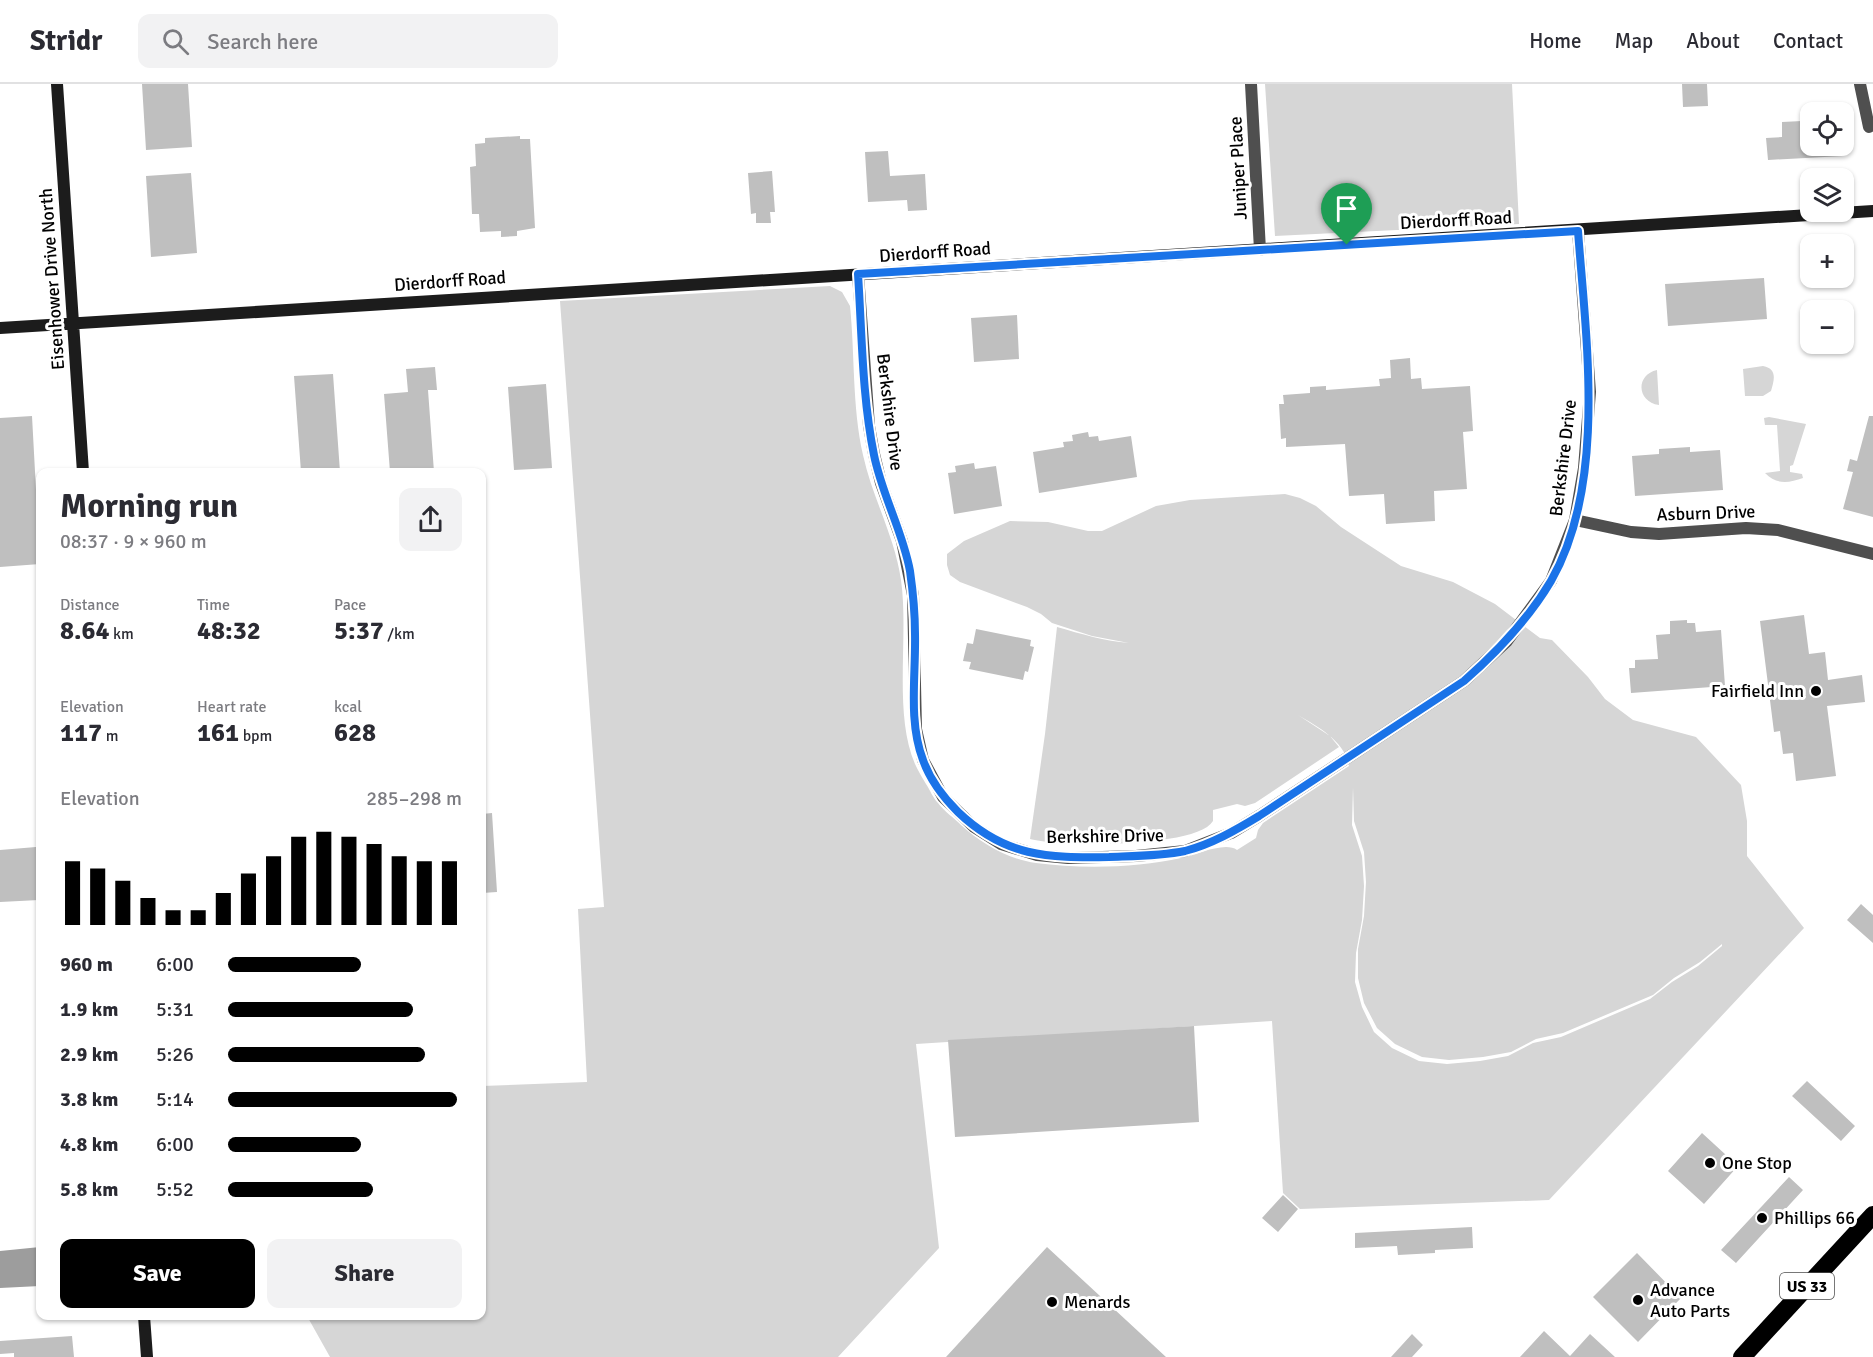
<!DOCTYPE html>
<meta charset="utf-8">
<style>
:root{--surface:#fff;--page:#f2f2f3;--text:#2b2b33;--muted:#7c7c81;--line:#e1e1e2;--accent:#000}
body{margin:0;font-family:Signika,sans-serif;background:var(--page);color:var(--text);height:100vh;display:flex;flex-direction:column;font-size:22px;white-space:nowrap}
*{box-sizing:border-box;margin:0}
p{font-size:20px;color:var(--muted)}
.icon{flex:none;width:33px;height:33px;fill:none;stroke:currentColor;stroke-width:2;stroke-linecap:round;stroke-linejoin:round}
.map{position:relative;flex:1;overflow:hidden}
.panel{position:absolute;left:36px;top:384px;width:450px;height:852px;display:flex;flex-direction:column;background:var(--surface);border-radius:12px;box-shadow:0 2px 4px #0004}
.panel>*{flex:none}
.fabs{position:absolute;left:1800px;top:18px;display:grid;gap:12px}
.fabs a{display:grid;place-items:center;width:54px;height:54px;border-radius:12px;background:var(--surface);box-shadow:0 2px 4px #0004;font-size:30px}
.pin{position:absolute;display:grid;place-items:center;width:51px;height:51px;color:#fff;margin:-62px -26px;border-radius:50% 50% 50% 0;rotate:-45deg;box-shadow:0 0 6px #0007}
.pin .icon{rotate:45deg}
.round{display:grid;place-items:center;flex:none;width:63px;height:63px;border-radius:12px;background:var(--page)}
.overview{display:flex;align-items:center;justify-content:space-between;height:102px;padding:0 24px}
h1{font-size:33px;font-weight:700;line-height:45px}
.stats{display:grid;grid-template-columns:repeat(3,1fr);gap:9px;height:102px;padding:6px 24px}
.stats div{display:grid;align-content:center}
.stats b{font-size:26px;font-weight:700}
.stats small{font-size:16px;font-weight:400}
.stats p{font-size:16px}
.chart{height:168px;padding:12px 24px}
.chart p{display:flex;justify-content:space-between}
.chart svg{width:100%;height:108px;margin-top:6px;stroke:var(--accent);stroke-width:6}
.action{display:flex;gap:12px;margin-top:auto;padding:12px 24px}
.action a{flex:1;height:69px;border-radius:12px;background:var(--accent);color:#fff;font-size:24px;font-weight:700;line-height:69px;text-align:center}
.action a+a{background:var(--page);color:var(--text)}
ul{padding:0 24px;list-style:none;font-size:20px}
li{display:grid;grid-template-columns:96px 72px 1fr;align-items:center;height:45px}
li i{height:15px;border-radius:8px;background:var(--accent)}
header{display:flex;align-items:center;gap:36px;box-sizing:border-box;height:84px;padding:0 30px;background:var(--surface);border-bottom:2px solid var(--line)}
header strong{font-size:28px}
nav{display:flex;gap:33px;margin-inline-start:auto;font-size:21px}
.search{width:420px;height:54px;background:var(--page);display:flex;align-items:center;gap:15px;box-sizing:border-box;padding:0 21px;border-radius:12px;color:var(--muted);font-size:22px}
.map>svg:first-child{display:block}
.green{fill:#d6d6d6;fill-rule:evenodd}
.water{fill:#9d9d9d}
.building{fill:#bfbfbf}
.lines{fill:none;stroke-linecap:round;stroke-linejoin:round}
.street{stroke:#4f4f4f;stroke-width:12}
.secondary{stroke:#1c1c1c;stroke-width:12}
.highway{stroke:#000;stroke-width:18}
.route-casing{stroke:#fff;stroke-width:12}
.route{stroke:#1a73e8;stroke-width:8}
.poi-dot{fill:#000;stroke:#fff;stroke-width:2}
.labels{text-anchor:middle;stroke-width:6;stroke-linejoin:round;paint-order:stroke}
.shield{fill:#fff;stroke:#4c4c4c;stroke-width:1.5}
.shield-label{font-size:16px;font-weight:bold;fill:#000}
.street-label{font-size:18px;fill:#000;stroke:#fff}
.poi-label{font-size:18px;fill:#000;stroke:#fff;text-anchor:start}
</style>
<header>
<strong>Stridr</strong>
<div class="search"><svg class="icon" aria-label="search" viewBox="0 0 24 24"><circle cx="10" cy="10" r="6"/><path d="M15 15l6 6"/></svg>Search here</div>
<nav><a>Home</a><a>Map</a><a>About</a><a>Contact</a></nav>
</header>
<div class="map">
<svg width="1873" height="1273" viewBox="0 0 1873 1273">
<rect width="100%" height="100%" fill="#fff"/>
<path class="green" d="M1265 0H1512L1519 140 1275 152Z
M830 202 842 208 850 222C855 271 852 322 863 371 872 413 895 453 901 496 909 553 893 629 915 680 918 687 922 693 926 700 930 706 933 714 938 719 944 727 954 734 961 741 982 760 1008 775 1036 779 1080 785 1138 784 1181 774 1196 771 1225 757 1237 766L1256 754 1258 746 1263 739 1349 682C1345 657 1318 643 1298 631L1330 652 1339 663 1255 719 1245 722 1237 720 1213 726V737C1197 764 1060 763 1030 755L1045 650 1057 543C1081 550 1105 557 1129 559L1092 552 1052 539 1041 530 1027 523 960 498 950 491 947 481V470L964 457 1010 437 1048 438 1088 447H1102L1156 422 1190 416 1285 410 1300 414 1316 422 1341 443 1401 482 1453 498 1495 520 1540 554 1552 556 1588 593 1605 615 1633 636 1696 653 1741 701 1747 737V772L1804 844 1549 1116 1300 1125 1283 1109 1272 937 916 960 939 1164 838 1273H330L307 1232H482V1002L587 998 578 825 604 823 560 217ZM1353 703 1354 737 1364 768 1366 798 1364 832 1358 865V894L1364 919 1377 944 1395 960 1422 973 1449 976 1483 973 1511 968 1536 955 1563 949 1653 911 1674 894 1700 878 1722 860V862L1698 882 1672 898 1650 915 1561 953 1533 959 1508 972 1480 977 1447 980 1419 977 1392 964 1374 948 1362 923 1355 898 1356 869 1362 836 1364 802 1362 772 1352 741Z
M1763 282C1778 285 1774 296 1771 307L1763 312H1745L1743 285Z
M1657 286 1659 321C1637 318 1635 291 1657 286Z
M1769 333 1806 340 1793 381 1790 382V388L1802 390 1803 394C1789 399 1776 401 1765 389L1780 387 1777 341H1765L1764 334Z"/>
<path class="water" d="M40 1163V1202L0 1204V1167Z"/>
<path class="building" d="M142 0H188L192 63 146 66Z
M1682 0H1707L1708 22 1683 23Z
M1802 37 1803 52H1810V62H1843V72L1768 76 1766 54 1782 53V38Z
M520 52V55H530L535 144 517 147V152L501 153V147L480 148 479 130H472L470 83 476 82 475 60 485 59V54Z
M888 67 890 92 925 90 927 126 908 127 907 116 868 118 865 68Z
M772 87 775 128H770L771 139H756V129L751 130 748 89Z
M191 89 197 169 151 173 146 92Z
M1764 194 1767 235 1668 242 1665 200Z
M1017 231 1019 275 974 278 971 234Z
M1410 274 1411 295 1421 294 1422 305 1470 302 1473 347 1463 348 1467 405 1434 407 1435 437 1386 440 1384 410 1349 412 1345 360 1286 363V354L1281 355 1279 320H1284L1283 311 1310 309V303L1326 302V306L1380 302 1379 295 1391 294 1390 276Z
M435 283 437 306H428L434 388H390L384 310 408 308 406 285Z
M333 290 340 388H301L294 292Z
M546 300 552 384 514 386 508 303Z
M32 332 40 480 0 483V334Z
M1869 332H1873V433L1843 425 1853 388 1847 387 1850 375 1857 377Z
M1088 348 1089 353 1098 352 1099 357 1131 352 1137 393 1039 409 1033 368 1064 363 1063 358 1073 357 1072 351Z
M1690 363V368L1720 366 1723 406 1635 412 1632 372 1659 370V365Z
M974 379 975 385 996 382 1002 422 954 430 948 389 956 388 955 382Z
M1804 531 1809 570 1825 568 1828 596 1862 591 1865 618 1827 622 1836 692 1796 697 1793 669 1783 670 1780 647 1774 648 1760 537Z
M1687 536V539H1695L1696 548 1721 546 1725 602 1631 609 1629 584H1635V576L1658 575 1656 551 1670 550V537Z
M976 545 1031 556 1030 562 1034 563 1028 588 1025 587 1023 596 969 585 971 578 963 577 967 559 973 560Z
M492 729 497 808 482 809V730Z
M36 763 39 816 0 818V766Z
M1861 820 1873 831V859L1847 836Z
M1194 942 1199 1038 955 1053 948 956Z
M1807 997 1855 1042 1841 1057 1792 1012Z
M1702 1049 1738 1082 1704 1120 1668 1087Z
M1789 1093 1803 1106 1736 1179 1721 1166Z
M1283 1111 1298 1125 1278 1148 1262 1134Z
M1472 1143 1473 1164 1435 1166V1169L1398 1171 1397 1162 1355 1164V1149Z
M1047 1163 1166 1273H946Z
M1637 1169 1681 1214 1638 1258 1593 1213Z
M1544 1247 1570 1272 1590 1250 1615 1273H1520Z
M1412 1250 1423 1261 1412 1273H1391Z
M72 1252 74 1273H14V1269L0 1270V1257Z"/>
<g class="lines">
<path class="street" d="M1251 0 1260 166
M1860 0 1869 43
M858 190 869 342 874 370 881 399 902 457 913 511 916 645 923 676 943 713 974 743 1001 760 1037 771 1068 774 1136 772 1185 767 1231 749 1259 732 1464 597 1507 557 1551 497 1575 436 1584 384 1590 308 1578 147
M1575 436 1631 448 1659 450 1746 444 1778 446 1873 470"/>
<path class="secondary" d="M57 0 83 388
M0 244 1873 127
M144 1232 147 1273"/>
<path class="highway" d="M1742 1273 1873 1131"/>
</g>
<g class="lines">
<defs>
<path id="route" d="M1578 147C1586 255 1607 399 1551 497 1528 536 1497 568 1464 597L1259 732C1236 746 1212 760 1185 767 1161 772 1134 772 1109 773 1047 774 1005 773 958 728 944 714 930 696 923 676 908 637 916 591 915 550 915 529 913 508 910 487 903 448 882 411 874 371 862 312 862 250 858 190Z"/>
</defs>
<use href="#route" class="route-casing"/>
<use href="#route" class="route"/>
</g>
<g class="poi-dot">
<circle cx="1816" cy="607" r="6"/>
<circle cx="1710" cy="1079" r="6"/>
<circle cx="1762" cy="1134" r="6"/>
<circle cx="1638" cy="1216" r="6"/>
<circle cx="1052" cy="1218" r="6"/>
</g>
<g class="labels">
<rect class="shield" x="1780" y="1189" width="54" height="26" rx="4.5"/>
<g class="shield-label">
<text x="1807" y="1208">US 33</text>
</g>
<g class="street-label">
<text transform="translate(1238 84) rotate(-93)" y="6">Juniper Place</text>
<text transform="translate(1456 136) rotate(-3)" y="6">Dierdorff Road</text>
<text transform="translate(935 168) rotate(-4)" y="6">Dierdorff Road</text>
<text transform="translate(52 195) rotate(-94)" y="6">Eisenhower Drive North</text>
<text transform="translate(450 197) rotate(-4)" y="6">Dierdorff Road</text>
<text transform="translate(890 328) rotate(83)" y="6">Berkshire Drive</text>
<text transform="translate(1563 374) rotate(-83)" y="6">Berkshire Drive</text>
<text transform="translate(1706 429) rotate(-2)" y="6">Asburn Drive</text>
<text transform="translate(1105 752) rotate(-1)" y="6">Berkshire Drive</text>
</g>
<g class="poi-label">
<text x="1804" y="613" text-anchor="end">Fairfield Inn</text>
<text x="1722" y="1085">One Stop</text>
<text x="1774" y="1140">Phillips 66</text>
<text x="1650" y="1212">Advance<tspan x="1650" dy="21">Auto Parts</tspan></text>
<text x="1064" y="1224">Menards</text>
</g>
</g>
</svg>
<div class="fabs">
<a><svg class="icon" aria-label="locate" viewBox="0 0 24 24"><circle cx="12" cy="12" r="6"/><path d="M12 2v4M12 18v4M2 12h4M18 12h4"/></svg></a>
<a><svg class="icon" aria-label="layers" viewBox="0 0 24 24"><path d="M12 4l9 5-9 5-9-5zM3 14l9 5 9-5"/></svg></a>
<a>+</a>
<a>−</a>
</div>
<div class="pin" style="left:1347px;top:161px;background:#1e9e55"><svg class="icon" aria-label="arrive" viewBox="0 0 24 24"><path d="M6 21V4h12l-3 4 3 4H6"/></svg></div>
<section class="panel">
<div class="overview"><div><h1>Morning run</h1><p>08:37 · 9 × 960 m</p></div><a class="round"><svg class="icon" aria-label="share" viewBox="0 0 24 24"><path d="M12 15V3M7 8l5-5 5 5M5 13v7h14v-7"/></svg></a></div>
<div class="stats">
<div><p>Distance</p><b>8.64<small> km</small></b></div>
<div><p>Time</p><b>48:32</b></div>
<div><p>Pace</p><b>5:37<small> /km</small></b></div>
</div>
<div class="stats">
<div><p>Elevation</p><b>117<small> m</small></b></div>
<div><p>Heart rate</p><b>161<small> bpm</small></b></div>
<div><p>kcal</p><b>628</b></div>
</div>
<div class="chart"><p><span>Elevation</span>285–298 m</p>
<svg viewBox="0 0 160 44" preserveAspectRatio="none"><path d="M5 44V18M15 44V21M25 44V26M35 44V33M45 44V38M55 44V38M65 44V31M75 44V23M85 44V16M95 44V8M105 44V6M115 44V8M125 44V11M135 44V16M145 44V18M155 44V18"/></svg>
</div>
<ul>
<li><b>960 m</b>6:00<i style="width:57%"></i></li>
<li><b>1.9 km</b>5:31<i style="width:79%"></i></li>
<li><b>2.9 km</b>5:26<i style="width:84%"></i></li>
<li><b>3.8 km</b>5:14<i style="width:98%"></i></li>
<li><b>4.8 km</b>6:00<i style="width:57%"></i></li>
<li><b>5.8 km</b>5:52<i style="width:62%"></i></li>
</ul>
<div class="action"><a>Save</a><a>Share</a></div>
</section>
</div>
